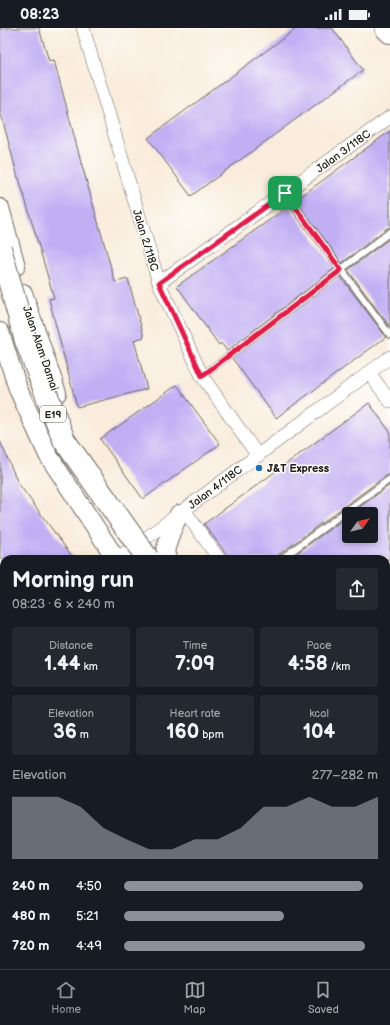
<!DOCTYPE html>
<meta charset="utf-8">
<style>
:root{--surface:#171b24;--page:#242831;--text:#f1f3f6;--muted:#9ea1a6;--line:#363941;--accent:#8c9099}
body{margin:0;font-family:"Balsamiq Sans",sans-serif;background:var(--page);color:var(--text);height:100vh;display:flex;flex-direction:column;font-size:15px;white-space:nowrap}
*{box-sizing:border-box;margin:0}
p{font-size:13px;color:var(--muted)}
.icon{flex:none;width:22px;height:22px;fill:none;stroke:currentColor;stroke-width:2;stroke-linecap:round;stroke-linejoin:round}
.map{position:relative;flex:1;overflow:hidden}
.side{position:absolute;left:0px;top:527px;width:390px;height:414px;display:flex;flex-direction:column;background:var(--surface);border-radius:12px 12px 0 0;box-shadow:0 2px 6px #0003}
.side>*{flex:none}
.needle{width:26px;rotate:56deg}
.buttons{position:absolute;left:342px;top:479px;display:grid;gap:8px}
.buttons a{display:grid;place-items:center;width:36px;height:36px;border-radius:4px;background:var(--surface);box-shadow:0 2px 6px #0003;font-size:20px}
.pin{position:absolute;display:grid;place-items:center;width:34px;height:34px;color:#fff;margin:-17px;border-radius:8px;box-shadow:0 2px 6px #0006}
.round{display:grid;place-items:center;flex:none;width:42px;height:42px;border-radius:4px;background:var(--page)}
.head{display:flex;align-items:center;justify-content:space-between;height:68px;padding:0 12px}
h1{font-size:22px;font-weight:800;line-height:30px}
.figures{display:grid;grid-template-columns:repeat(3,1fr);gap:6px;height:68px;padding:4px 12px}
.figures div{display:grid;align-content:center;border-radius:4px;background:var(--page);text-align:center}
.figures b{font-size:20px;font-weight:800}
.figures small{font-size:11px;font-weight:400}
.figures p{font-size:11px}
.chart{height:112px;padding:8px 12px}
.chart p{display:flex;justify-content:space-between}
.chart svg{width:100%;height:72px;margin-top:4px;fill:var(--accent);opacity:.7}
ul{padding:0 12px;list-style:none;font-size:13px}
li{display:grid;grid-template-columns:64px 48px 1fr;align-items:center;height:30px}
li i{height:10px;border-radius:5px;background:var(--accent)}
.status{display:flex;justify-content:space-between;align-items:center;height:28px;padding:0 20px;background:var(--surface);direction:ltr}
.status svg{height:11px;fill:currentColor}
.tabs{display:flex;justify-content:space-around;align-items:center;height:56px;border-top:1px solid var(--line);background:var(--surface);font-size:11px;color:var(--muted)}
.tabs a{display:grid;justify-items:center;gap:2px}
.tabs .current{color:var(--accent)}
.map>svg:first-child{display:block}
.building{fill:#c1aff4}
.lines{fill:none;stroke-linecap:round;stroke-linejoin:round}
.lane-casing{stroke:#69655f;stroke-width:8}
.street-casing{stroke:#69655f;stroke-width:14}
.secondary-casing{stroke:#69655f;stroke-width:20}
.highway-casing{stroke:#69655f;stroke-width:24}
.lane{stroke:#fff;stroke-width:6}
.street{stroke:#fff;stroke-width:13}
.secondary{stroke:#fff;stroke-width:18}
.highway{stroke:#fff;stroke-width:22}
.highway-bridge-casing{stroke:#69655f;stroke-width:24;stroke-linecap:butt}
.highway-bridge{stroke:#fff;stroke-width:22}
.route-casing{stroke:#fff;stroke-width:8}
.route{stroke:#e11d48;stroke-width:5}
.poi-dot{fill:#1f6fb2;stroke:#fdfcf7;stroke-width:1.5}
.labels{text-anchor:middle;stroke-width:3;stroke-linejoin:round;paint-order:stroke}
.shield{fill:#fdfcf7;stroke:#605f5e;stroke-width:1}
.shield-label{font-size:10px;font-weight:bold;fill:#1c1c1c}
.street-label{font-size:11px;fill:#1c1c1c;stroke:#fdfcf7}
.poi-label{font-size:11px;font-weight:bold;fill:#1c1c1c;stroke:#fdfcf7;text-anchor:start}
</style>
<div class="status"><b>08:23</b><svg viewBox="0 0 49 12"><path d="M0 12V9h3v3zM5 12V6h3v6zM10 12V3h3v9zM15 12V0h3v12zM26 1h20v11H26zM47 4h2v5h-2z"/></svg></div>
<div class="map">
<svg width="390" height="941" viewBox="0 0 390 941">
<rect width="100%" height="100%" fill="#fdfcf7"/>
<filter id="ink" filterUnits="userSpaceOnUse"><feTurbulence type="fractalNoise" baseFrequency=".025" numOctaves="2"/><feDisplacementMap in="SourceGraphic" scale="8" xChannelSelector="R" yChannelSelector="G"/><feConvolveMatrix kernelMatrix="1 2 1 2 8 2 1 2 1" color-interpolation-filters="sRGB"/></filter>
<filter id="wash" filterUnits="userSpaceOnUse"><feTurbulence type="fractalNoise" baseFrequency=".012" numOctaves="4" result="noise"/><feDisplacementMap in="SourceGraphic" scale="16" xChannelSelector="R" yChannelSelector="G"/><feGaussianBlur stdDeviation="0.9" result="paint"/><feColorMatrix in="noise" values="0 0 0 0 0 0 0 0 0 0 0 0 0 0 0 0 0 1.4 0 .05"/><feComposite in="paint" operator="in"/></filter>
<g filter="url(#wash)">
<rect width="100%" height="100%" fill="#f9ecdc"/>
<g id="blocks">
<path class="building" d="M0 0H39L49 33 54 32 81 134 115 254 128 251 144 309 134 312 147 361 77 379 49 271 54 270 19 150H18L0 82Z
M297 0H332L363 42 191 168 148 110Z
M390 103V200H387L342 235 296 173 301 170 300 169Z
M289 178 335 240 227 323 221 315 219 317 177 258Z
M390 210V299L348 242Z
M340 248 386 309 276 390 232 330Z
M177 357 220 416 143 471 100 411Z
M369 375 390 404V447H387L278 527 277 531H230L204 496Z
M0 413 18 455 74 531H0Z
M390 457V531H289L349 487V508H371V486H350Z"/>
</g>
</g>
<g filter="url(#ink)">
<use href="#blocks" fill-opacity="0" stroke="#69655f" stroke-width="1"/>
<g class="lines">
<defs>
<path id="lane" d="M285 165 390 307
M202 348 390 204
M281 531 390 451
M386 699 390 696"/>
<path id="street" d="M83 0 159 255 202 348 258 428
M159 255 390 89
M369 345 390 373
M184 482 219 531
M116 531 141 514 390 329
M386 576 390 573
M0 595 4 600
M0 642 4 638
M386 759 390 764
M0 872 4 869
M225 941 230 937"/>
<path id="secondary" d="M0 180 16 238
M23 265 57 365
M0 304 18 361 48 427 116 531
M167 531 165 523 171 504 179 486
M386 839 390 844
M386 893 390 899"/>
<path id="highway" d="M386 0 390 4
M386 865 390 870"/>
</defs>
<use href="#lane" class="lane-casing"/>
<use href="#street" class="street-casing"/>
<use href="#secondary" class="secondary-casing"/>
<use href="#highway" class="highway-casing"/>
<use href="#lane" class="lane"/>
<use href="#street" class="street"/>
<use href="#secondary" class="secondary"/>
<use href="#highway" class="highway"/>
<defs>
<path id="highway-bridge" d="M0 220 26 313 64 412 148 531"/>
</defs>
<use href="#highway-bridge" class="highway-bridge-casing"/>
<use href="#highway-bridge" class="highway-bridge"/>
</g>
</g>
<g class="lines" filter="url(#ink)">
<defs>
<path id="route" d="M285 165 341 242 202 348 159 255Z"/>
</defs>
<use href="#route" class="route-casing"/>
<use href="#route" class="route"/>
</g>
<circle class="poi-dot" cx="259" cy="440" r="4"/>
<g class="labels">
<rect class="shield" x="40" y="378" width="26" height="16" rx="3"/>
<g class="shield-label">
<text x="53" y="390">E19</text>
</g>
<g class="street-label">
<text transform="translate(343 123) rotate(-36)" y="4">Jalan 3/118C</text>
<text transform="translate(146 212) rotate(73)" y="4">Jalan 2/118C</text>
<text transform="translate(41 320) rotate(71)" y="4">Jalan Alam Damai</text>
<text transform="translate(215 459) rotate(-37)" y="4">Jalan 4/118C</text>
</g>
<g class="poi-label">
<text x="267" y="444">J&amp;T Express</text>
</g>
</g>
</svg>
<div class="buttons">
<a><svg class="needle" viewBox="-14 -14 28 28"><path d="M0-13l5 13h-10z" fill="#e53935"/><path d="M0 13l5-13h-10z" fill="#9ea1a6"/></svg></a>
</div>
<div class="pin" style="left:285px;top:165px;background:#1e9e55"><svg class="icon" aria-label="arrive" viewBox="0 0 24 24"><path d="M6 21V4h12l-3 4 3 4H6"/></svg></div>
<section class="side">
<div class="head"><div><h1>Morning run</h1><p>08:23 · 6 × 240 m</p></div><a class="round"><svg class="icon" aria-label="share" viewBox="0 0 24 24"><path d="M12 15V3M7 8l5-5 5 5M5 13v7h14v-7"/></svg></a></div>
<div class="figures">
<div><p>Distance</p><b>1.44<small> km</small></b></div>
<div><p>Time</p><b>7:09</b></div>
<div><p>Pace</p><b>4:58<small> /km</small></b></div>
</div>
<div class="figures">
<div><p>Elevation</p><b>36<small> m</small></b></div>
<div><p>Heart rate</p><b>160<small> bpm</small></b></div>
<div><p>kcal</p><b>104</b></div>
</div>
<div class="chart"><p><span>Elevation</span>277–282 m</p>
<svg viewBox="0 0 160 44" preserveAspectRatio="none"><path d="M0 44V6L10 6L20 6L30 12L40 25L50 32L60 38L70 38L80 32L90 32L100 25L110 12L120 12L130 6L140 12L150 12L160 6V44z"/></svg>
</div>
<ul>
<li><b>240 m</b>4:50<i style="width:94%"></i></li>
<li><b>480 m</b>5:21<i style="width:63%"></i></li>
<li><b>720 m</b>4:49<i style="width:95%"></i></li>
</ul>
</section>
</div>
<nav class="tabs">
<a class="current"><svg class="icon" aria-label="home" viewBox="0 0 24 24"><path d="M3 11l9-7 9 7M6 9v11h12V9"/></svg>Home</a>
<a><svg class="icon" aria-label="map" viewBox="0 0 24 24"><path d="M3 6l6-2 6 2 6-2v14l-6 2-6-2-6 2zM9 4v14M15 6v14"/></svg>Map</a>
<a><svg class="icon" aria-label="saved" viewBox="0 0 24 24"><path d="M7 4h10v16l-5-4-5 4z"/></svg>Saved</a>
</nav>
